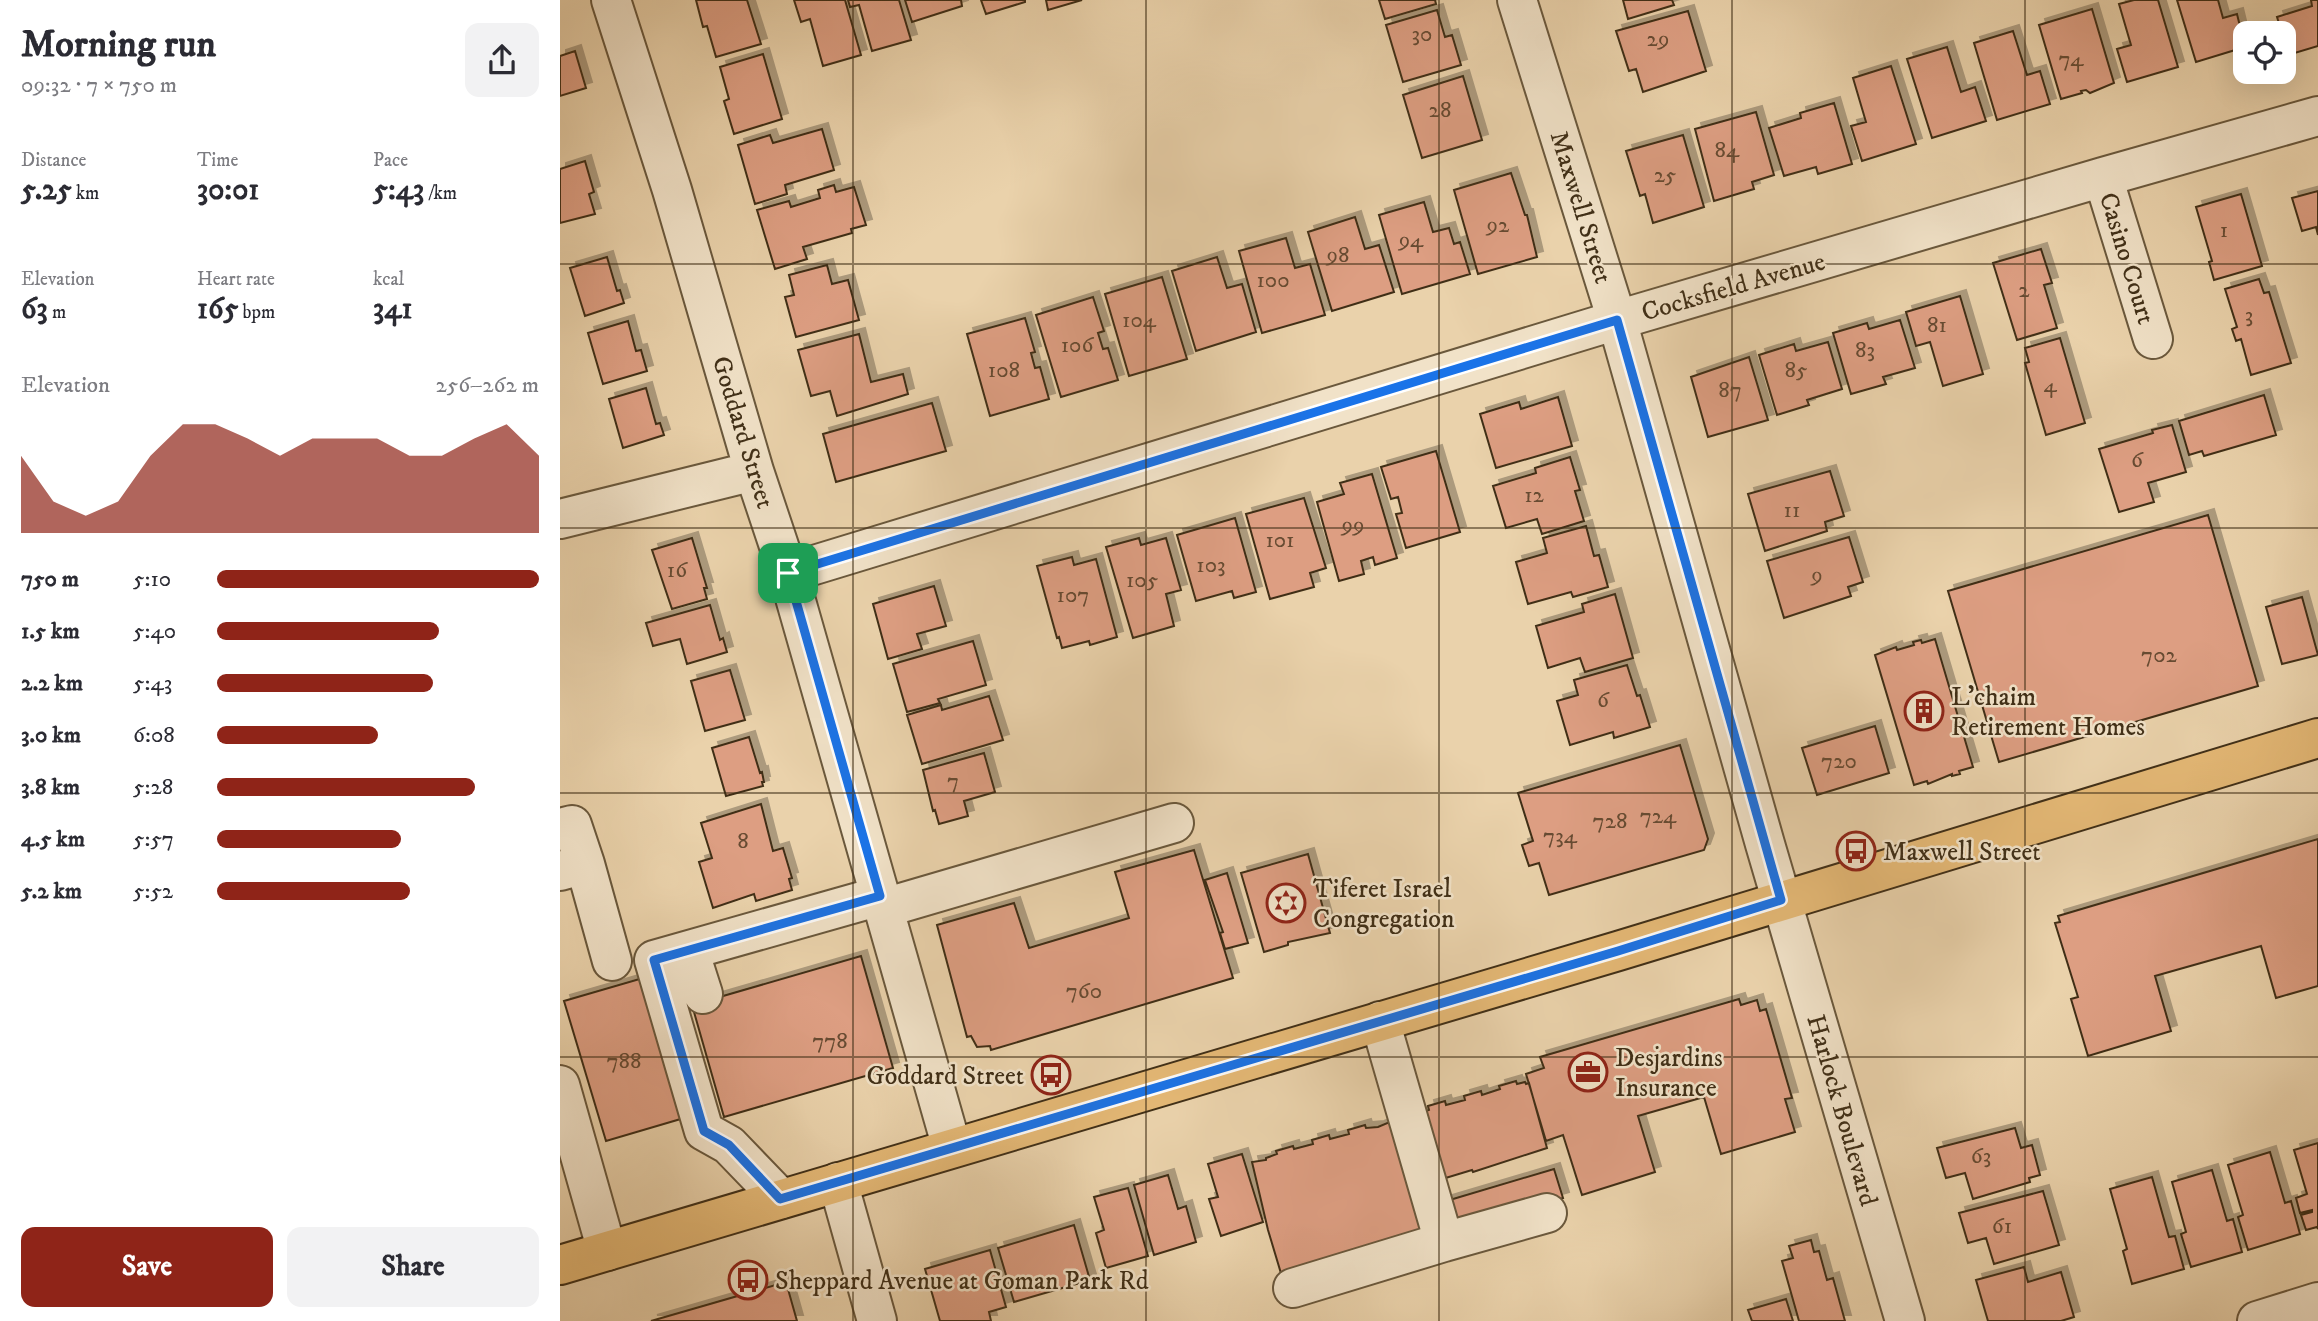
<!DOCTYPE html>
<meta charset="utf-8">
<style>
:root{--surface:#fff;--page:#f2f2f3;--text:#2b2b33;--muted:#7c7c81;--accent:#8f2418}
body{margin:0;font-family:"IM FELL DW Pica",serif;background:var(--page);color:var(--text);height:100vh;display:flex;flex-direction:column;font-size:26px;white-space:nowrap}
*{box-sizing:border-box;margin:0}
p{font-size:23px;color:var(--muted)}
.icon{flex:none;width:38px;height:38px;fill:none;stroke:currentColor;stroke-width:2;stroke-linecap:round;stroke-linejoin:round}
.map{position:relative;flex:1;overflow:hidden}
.side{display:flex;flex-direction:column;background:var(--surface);width:560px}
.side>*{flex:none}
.buttons{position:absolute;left:1673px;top:21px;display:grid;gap:14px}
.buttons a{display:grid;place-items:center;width:63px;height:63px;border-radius:14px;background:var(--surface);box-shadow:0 7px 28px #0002;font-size:35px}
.pin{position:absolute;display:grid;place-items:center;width:60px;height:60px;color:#fff;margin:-30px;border-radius:14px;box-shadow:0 4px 10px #0006}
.round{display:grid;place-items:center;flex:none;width:74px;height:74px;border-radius:14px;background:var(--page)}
.summary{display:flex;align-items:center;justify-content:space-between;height:119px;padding:0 21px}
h1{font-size:38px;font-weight:700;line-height:52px}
.metrics{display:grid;grid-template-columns:repeat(3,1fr);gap:10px;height:119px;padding:7px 21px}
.metrics div{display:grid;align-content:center}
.metrics b{font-size:30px;font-weight:700}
.metrics small{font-size:19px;font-weight:400}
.metrics p{font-size:19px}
.chart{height:196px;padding:14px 21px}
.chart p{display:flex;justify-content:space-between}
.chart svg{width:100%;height:126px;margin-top:7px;fill:var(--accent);opacity:.7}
.action{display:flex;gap:14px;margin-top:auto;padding:14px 21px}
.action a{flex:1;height:80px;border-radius:14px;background:var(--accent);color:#fff;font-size:28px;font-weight:700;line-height:80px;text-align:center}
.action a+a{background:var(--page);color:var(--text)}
ul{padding:0 21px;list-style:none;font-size:23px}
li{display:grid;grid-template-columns:112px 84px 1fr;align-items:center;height:52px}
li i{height:18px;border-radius:9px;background:var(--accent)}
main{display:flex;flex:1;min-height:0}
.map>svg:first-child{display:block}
.building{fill:#dd9e82;stroke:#402f17;stroke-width:2;filter:url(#shadow)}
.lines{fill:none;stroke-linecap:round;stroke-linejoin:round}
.minor-casing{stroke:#6a583c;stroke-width:42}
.major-casing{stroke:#402f17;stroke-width:42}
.minor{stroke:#f1e2c8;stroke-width:38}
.major{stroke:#e5b976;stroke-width:38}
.route-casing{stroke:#fff;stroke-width:14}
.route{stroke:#1a73e8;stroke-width:9}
.grid{fill:none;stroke:#402f17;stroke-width:2;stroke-opacity:0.55}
.labels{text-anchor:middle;stroke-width:5;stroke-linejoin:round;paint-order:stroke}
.number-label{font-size:23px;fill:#674b32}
.street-label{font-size:26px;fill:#402f17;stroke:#f1e2c8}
.poi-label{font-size:26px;fill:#402f17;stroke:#f1e2c8;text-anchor:start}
</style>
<main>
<section class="side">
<div class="summary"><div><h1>Morning run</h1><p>09:32 · 7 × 750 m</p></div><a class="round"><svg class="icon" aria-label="share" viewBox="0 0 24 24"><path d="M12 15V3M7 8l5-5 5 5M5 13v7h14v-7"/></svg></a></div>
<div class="metrics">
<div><p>Distance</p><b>5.25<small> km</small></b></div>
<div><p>Time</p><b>30:01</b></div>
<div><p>Pace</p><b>5:43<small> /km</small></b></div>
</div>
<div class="metrics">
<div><p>Elevation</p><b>63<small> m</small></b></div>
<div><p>Heart rate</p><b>165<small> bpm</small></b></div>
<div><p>kcal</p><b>341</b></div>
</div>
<div class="chart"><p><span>Elevation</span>256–262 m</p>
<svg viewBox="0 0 160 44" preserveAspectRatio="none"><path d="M0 44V17L10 33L20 38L30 33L40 17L50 6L60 6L70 11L80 17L90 11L100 11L110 11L120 17L130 17L140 11L150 6L160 17V44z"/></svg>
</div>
<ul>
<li><b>750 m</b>5:10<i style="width:100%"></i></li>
<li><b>1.5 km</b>5:40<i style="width:69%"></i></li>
<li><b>2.2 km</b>5:43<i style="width:67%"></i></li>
<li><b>3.0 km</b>6:08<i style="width:50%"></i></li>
<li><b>3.8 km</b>5:28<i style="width:80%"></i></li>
<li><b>4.5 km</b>5:57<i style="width:57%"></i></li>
<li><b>5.2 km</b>5:52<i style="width:60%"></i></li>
</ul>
<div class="action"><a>Save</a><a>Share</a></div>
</section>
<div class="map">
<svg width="1758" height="1321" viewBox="0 0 1758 1321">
<defs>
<filter id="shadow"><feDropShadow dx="6" dy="-6" stdDeviation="0" flood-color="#0004"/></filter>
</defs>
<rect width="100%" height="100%" fill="#ead2ab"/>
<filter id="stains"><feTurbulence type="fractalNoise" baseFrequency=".00286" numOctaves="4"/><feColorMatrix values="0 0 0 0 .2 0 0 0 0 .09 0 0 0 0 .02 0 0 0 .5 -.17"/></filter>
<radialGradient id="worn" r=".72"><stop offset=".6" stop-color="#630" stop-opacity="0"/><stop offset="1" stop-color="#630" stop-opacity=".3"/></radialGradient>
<path class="building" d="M136 0H187L201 44 156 57 147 26 143 27Z
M234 0H285L301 55 263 66 250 19 241 22Z
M288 0H339L351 40 312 51 299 5 290 7Z
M345 0H401L402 6 352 22Z
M421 0H465V2L426 14Z
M486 0H522L488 10Z
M819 0H875L876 4 825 19Z
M1063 0H1112L1114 5 1068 19Z
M1574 0H1598L1618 67 1567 82 1557 49 1571 45 1559 4Z
M1617 0H1658L1663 18 1677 14 1685 47 1636 62Z
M1751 0H1758V46L1728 55 1724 33H1722L1717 17 1752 6Z
M1532 9 1554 83 1530 93 1526 90 1521 91 1522 93 1501 99 1479 25Z
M877 10 885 37 892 35 901 65 843 82 826 25Z
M1128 11 1146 71 1083 92 1076 69 1069 71 1056 31Z
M1453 31 1467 75 1480 71 1490 104 1437 120 1414 43Z
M1387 47 1401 92 1415 87 1426 121 1372 138 1347 59Z
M15 51 26 88 0 96V56Z
M203 54 222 119 174 134 164 101 169 99 160 67Z
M1331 66 1356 144 1302 161 1291 126 1306 122 1293 78Z
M903 76 922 140 862 158 843 95Z
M1274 103 1292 164 1258 174 1256 167 1224 176 1209 128 1241 118 1240 113Z
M1196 112 1214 175 1192 182 1194 189 1154 201 1135 129Z
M262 129 274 170 225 185 227 194 195 204 178 145 210 135 213 143Z
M1123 135 1144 207 1093 223 1085 194 1080 196 1066 151Z
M25 161 34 192 29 194 35 214 0 223V169Z
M951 173 965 215H967L977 257 918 274 894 190Z
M274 185 276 192 294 187 306 225 291 229 292 233 243 247 247 259 215 269 197 210 229 201 231 207 260 198 258 190Z
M1758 191V235L1756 227 1742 231 1732 198Z
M1681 194 1702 266 1654 280 1649 262 1652 261 1636 207Z
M864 202 873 232 889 228 894 244 900 242 910 274 842 294 819 215Z
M795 217 805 249 819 245 834 292 772 311 748 232Z
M726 238 735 268 750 264 765 315 702 333 679 251Z
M1481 249 1492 283 1484 285 1497 328 1457 340 1433 263Z
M47 257 57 291 60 290 64 303 25 316 10 268Z
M657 257 667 288 682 284 696 332 636 351 612 271Z
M267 265 272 284 288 280 299 320 236 337 225 297 234 295 229 275Z
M602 277 627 359 569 376 545 294Z
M1699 279 1704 293 1709 292 1731 363 1691 375 1681 339 1676 341 1672 329 1677 327 1665 289Z
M1400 296 1423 374 1383 386 1370 342 1356 346 1346 312Z
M533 297 544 331 538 333 543 349 548 348 558 380 501 397 476 315Z
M465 318 475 352 471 353 475 368 480 367 489 399 430 416 407 334Z
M1340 320 1355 368 1323 377 1326 384 1291 394 1273 333 1307 323 1309 329Z
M68 321 76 351 81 350 87 371 43 384 28 333Z
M299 334 311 382 343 374 348 394 277 416 270 391 251 396 238 350Z
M1500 338 1525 423 1486 435 1465 363 1469 362 1465 348Z
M1268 342 1282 389 1247 400 1249 405 1217 415 1199 355 1234 344 1236 351Z
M1189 357 1208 420 1148 437 1131 377Z
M86 388 96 424 100 423 104 435 63 448 49 399Z
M1704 395 1716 435 1644 456 1642 451 1629 455 1619 421Z
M998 397 1012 446 936 468 920 414 959 402 961 409Z
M372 403 386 451 276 482 263 434Z
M1612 425 1626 472 1588 483 1594 502 1559 512 1539 449 1593 433 1592 430Z
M876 451 900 532 846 548 836 514 842 513 838 497 831 499 821 467Z
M1010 457 1020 490 1015 491 1024 521 982 534 977 519 946 528 933 486 976 473 975 468Z
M1270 471 1284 516 1265 522 1267 531 1205 551 1188 494Z
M812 474 837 558 815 565 813 557 801 561 804 574 779 581 757 502 784 494 780 483Z
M744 498 766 568 750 573 754 587 710 599 686 514Z
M1648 515 1698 686 1439 762 1388 591Z
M675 518 696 592 674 598 672 591 636 601 617 535Z
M1026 526 1034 556 1039 555 1048 587 1013 597 1011 592 968 604 956 562 987 553 983 538Z
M1289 537 1303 582 1288 587 1291 596 1224 618 1207 561Z
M132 538 147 588H144L147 599 112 609 92 550Z
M579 538 581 545 606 538 621 590 606 594 614 626 573 638 546 547Z
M512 557 514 565 536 559 557 637 530 645 529 641 502 648 499 637 497 638 477 566Z
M374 586 386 626 357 634 362 649 328 659 313 604Z
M1055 594 1073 658 1025 672 1020 658 988 668 976 626 1024 612 1022 604Z
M1742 597 1758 655 1722 664 1706 607Z
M150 605 160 640 163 638 167 652 127 664 120 639 93 646 86 623Z
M1375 639 1413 767 1399 771 1400 774 1392 776V774L1368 784 1367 781 1354 785 1315 655 1336 647 1337 650 1354 645 1353 642 1361 640 1362 643Z
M413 641 426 685 378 699 380 703 347 712 333 664Z
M1067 665 1077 696 1080 695 1090 727 1054 738 1053 732 1010 745 997 701 1018 695 1014 680Z
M170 670 185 720 145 731 131 681Z
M429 696 443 740 362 764 347 715 381 705 382 710Z
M1315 726 1329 773 1257 795 1242 748Z
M189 737 200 773 202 772 204 782H202L203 786 166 796 152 748Z
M1120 745 1148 839 1144 850 989 895 979 863 969 866 962 845 973 841 958 793Z
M424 753 435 792 404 801 408 816 379 824 375 810 373 811 363 770Z
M201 804 213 851 223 848 232 878 229 879 232 890 196 901 194 894 153 908 139 862 152 858 141 823Z
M1758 839V986L1716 998 1701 946 1595 976 1611 1031 1528 1056 1511 999 1518 997 1495 923 1500 922 1498 916Z
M634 850 673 978 431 1050 430 1046 417 1047 411 1036 407 1037 377 925 454 903 469 948 569 918 555 872Z
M748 854 770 933 728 942V945L704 952 681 873Z
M667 873 688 943 665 949 660 933 663 932 645 880Z
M301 956 333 1068 164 1117 132 1005Z
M83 978 124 1118 46 1141 4 1001Z
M1179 999 1181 1005 1197 1000 1200 1011 1206 1009 1232 1098 1225 1099 1235 1132 1161 1154 1144 1097 1078 1116 1095 1172 1022 1195 1003 1135 986 1141 966 1074 984 1068 980 1057Z
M956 1081 957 1084 965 1082 966 1084 969 1083 987 1148 913 1172 912 1170 879 1180 861 1113 869 1110 868 1106 885 1101 886 1105 905 1100 904 1096 921 1091 922 1095 940 1089 939 1086Z
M832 1121 870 1237 723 1280 708 1230 692 1162 706 1160V1158L717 1154 716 1151 733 1146 734 1149 753 1144 752 1140 769 1135 770 1139 789 1134 788 1130 805 1125 806 1128 818 1127Z
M1455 1128 1461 1148 1472 1145 1480 1175 1469 1178 1470 1182 1413 1199 1405 1173 1386 1178 1377 1148Z
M1758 1143V1229L1757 1227 1746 1230 1741 1215 1752 1212V1210L1740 1213 1736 1198 1747 1194 1734 1150Z
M1710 1152 1725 1203 1731 1201 1740 1234 1688 1250 1678 1217 1683 1215 1668 1165Z
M682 1154 703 1222 661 1236 649 1199 658 1197 648 1164Z
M994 1169 1003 1198 892 1231 883 1202Z
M1652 1170 1667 1221 1673 1219 1682 1252 1631 1267 1621 1234 1626 1232 1612 1182Z
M608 1175 618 1209 626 1206 636 1242 594 1255 574 1185Z
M1592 1177 1609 1237 1615 1236 1624 1269 1572 1284 1563 1251 1567 1249 1550 1189Z
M568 1188 588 1256 546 1268 536 1233 544 1230 534 1197Z
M1483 1191 1499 1245 1434 1264 1426 1238 1408 1243 1399 1213Z
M514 1225 530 1280 454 1302 438 1248Z
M1251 1240 1254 1252 1259 1251 1267 1280 1273 1278 1285 1321H1239L1222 1261 1233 1258 1229 1246Z
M430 1250 446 1307 429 1312 431 1321H380L365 1269Z
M1464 1267 1468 1282 1501 1272 1514 1317 1501 1321H1428L1416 1280Z
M226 1282 237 1321H91Z
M1226 1299 1233 1321H1192L1188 1310Z"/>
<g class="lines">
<defs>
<path id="minor" d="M51 0 112 190 194 471 228 573 392 1148
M957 0 1057 320 1205 844 1345 1321
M1543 177 1593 339
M0 519 194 471
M228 573 1057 320 1543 177 1758 116
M0 828 12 825 25 864
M0 871 25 864 52 961
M324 908 614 823
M129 950 143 994
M0 1085 47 1251
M278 1182 317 1321
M221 1199 169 1145 144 1131 94 960 320 896
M884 1242 987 1213
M733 1288 884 1242 820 1021
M1697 1321 1758 1302"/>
<path id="major" d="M0 1265 1058 951 1758 738"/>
</defs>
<use href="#minor" class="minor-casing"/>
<use href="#major" class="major-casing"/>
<use href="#minor" class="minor"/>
<use href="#major" class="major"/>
</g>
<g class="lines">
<defs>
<path id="route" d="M1057 320 1221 900 1058 951 220 1199 169 1145 144 1131 94 960 320 896 228 573Z"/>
</defs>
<use href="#route" class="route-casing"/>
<use href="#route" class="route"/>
</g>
<path class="grid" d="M293 0V1321M586 0V1321M879 0V1321M1172 0V1321M1465 0V1321M0 264H1758M0 528H1758M0 793H1758M0 1057H1758"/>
<defs>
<symbol id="building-ring" viewBox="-11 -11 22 22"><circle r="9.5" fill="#f1e2c8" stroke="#8f2418" stroke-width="1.5"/><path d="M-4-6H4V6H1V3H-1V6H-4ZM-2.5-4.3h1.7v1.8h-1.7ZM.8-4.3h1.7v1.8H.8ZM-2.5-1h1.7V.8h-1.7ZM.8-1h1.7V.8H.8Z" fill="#8f2418"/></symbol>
<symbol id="bus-ring" viewBox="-11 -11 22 22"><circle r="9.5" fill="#f1e2c8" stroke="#8f2418" stroke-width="1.5"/><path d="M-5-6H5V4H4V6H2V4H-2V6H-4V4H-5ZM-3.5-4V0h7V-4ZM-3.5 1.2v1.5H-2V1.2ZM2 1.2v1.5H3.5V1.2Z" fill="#8f2418"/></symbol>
<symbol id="synagogue-ring" viewBox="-11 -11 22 22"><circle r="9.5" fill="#f1e2c8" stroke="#8f2418" stroke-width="1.5"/><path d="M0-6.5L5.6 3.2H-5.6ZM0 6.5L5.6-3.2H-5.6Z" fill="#8f2418"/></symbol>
<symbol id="office-ring" viewBox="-11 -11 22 22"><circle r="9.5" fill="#f1e2c8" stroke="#8f2418" stroke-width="1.5"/><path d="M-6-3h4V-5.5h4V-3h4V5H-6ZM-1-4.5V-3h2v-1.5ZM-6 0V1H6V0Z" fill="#8f2418"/></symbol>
</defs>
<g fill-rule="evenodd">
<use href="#building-ring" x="1342" y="689" width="44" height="44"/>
<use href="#bus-ring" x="1274" y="829" width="44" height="44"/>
<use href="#synagogue-ring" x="704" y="881" width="44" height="44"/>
<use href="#office-ring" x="1006" y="1050" width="44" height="44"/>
<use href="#bus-ring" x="469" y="1053" width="44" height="44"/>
<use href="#bus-ring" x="166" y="1258" width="44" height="44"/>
</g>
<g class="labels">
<g class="number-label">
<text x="862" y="41">30</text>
<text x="1098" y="46">29</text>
<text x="1511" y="66">74</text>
<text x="880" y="117">28</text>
<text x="1167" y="157">84</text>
<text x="1105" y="182">25</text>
<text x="938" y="232">92</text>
<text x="1664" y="237">1</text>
<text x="851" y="247">94</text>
<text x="778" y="262">98</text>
<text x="713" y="287">100</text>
<text x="1464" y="297">2</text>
<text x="1689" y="322">3</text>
<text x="579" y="327">104</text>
<text x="1377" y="332">81</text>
<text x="517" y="352">106</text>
<text x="1305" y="357">83</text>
<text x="444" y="377">108</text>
<text x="1236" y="377">85</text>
<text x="1490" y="392">4</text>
<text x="1170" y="397">87</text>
<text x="1577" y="467">6</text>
<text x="974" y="502">12</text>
<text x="1232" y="517">11</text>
<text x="793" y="532">99</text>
<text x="720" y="547">101</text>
<text x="651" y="572">103</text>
<text x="117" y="577">16</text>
<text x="1257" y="582">9</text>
<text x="582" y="587">105</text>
<text x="513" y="602">107</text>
<text x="1599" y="662">702</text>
<text x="1043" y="707">6</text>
<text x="1279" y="768">720</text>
<text x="393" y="788">7</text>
<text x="1098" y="823">724</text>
<text x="1050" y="828">728</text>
<text x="1000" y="843">734</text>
<text x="183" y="848">8</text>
<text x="524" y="998">760</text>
<text x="270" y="1048">778</text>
<text x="64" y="1068">788</text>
<text x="1421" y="1163">63</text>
<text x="1442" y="1233">61</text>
</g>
<g class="street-label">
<text transform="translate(1022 207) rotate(73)" y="9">Maxwell Street</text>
<text transform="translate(1568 258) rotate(73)" y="9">Casino Court</text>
<text transform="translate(1173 286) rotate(-16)" y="9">Cocksfield Avenue</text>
<text transform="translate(184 432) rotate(73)" y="9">Goddard Street</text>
<text transform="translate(1283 1110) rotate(74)" y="9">Harlock Boulevard</text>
</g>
<g class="poi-label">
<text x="1391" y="705">L'chaim<tspan x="1391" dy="30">Retirement Homes</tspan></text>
<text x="1323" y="860">Maxwell Street</text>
<text x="753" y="897">Tiferet Israel<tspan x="753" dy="30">Congregation</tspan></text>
<text x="1055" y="1066">Desjardins<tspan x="1055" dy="30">Insurance</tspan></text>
<text x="464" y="1084" text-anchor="end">Goddard Street</text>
<text x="215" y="1289">Sheppard Avenue at Goman Park Rd</text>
</g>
</g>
<rect width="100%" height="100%" filter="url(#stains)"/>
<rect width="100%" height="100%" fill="url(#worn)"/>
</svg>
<div class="buttons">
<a><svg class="icon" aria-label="locate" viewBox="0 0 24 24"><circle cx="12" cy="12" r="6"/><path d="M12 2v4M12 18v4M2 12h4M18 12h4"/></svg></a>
</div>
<div class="pin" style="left:228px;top:573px;background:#1e9e55"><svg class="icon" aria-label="arrive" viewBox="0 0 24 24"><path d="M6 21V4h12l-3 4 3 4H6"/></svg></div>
</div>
</main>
